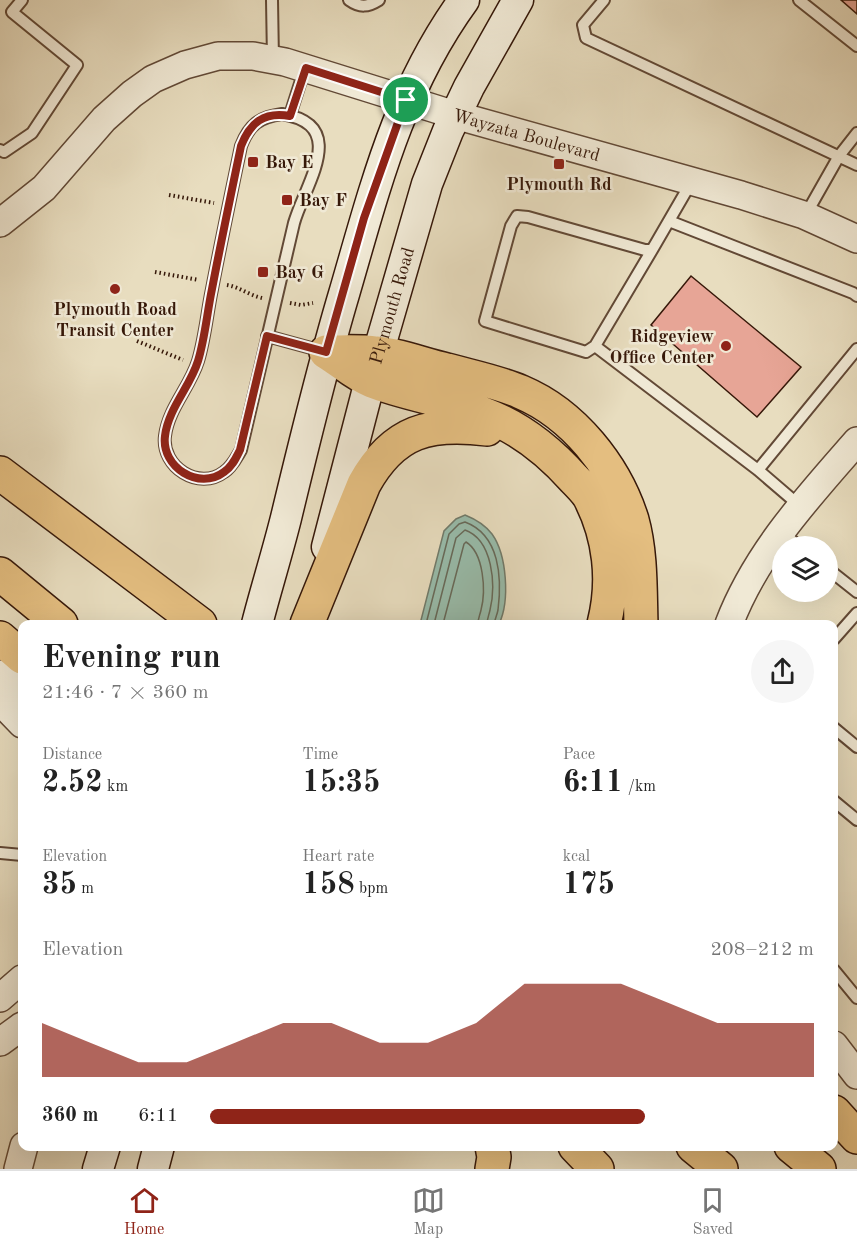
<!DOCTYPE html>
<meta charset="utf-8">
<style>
:root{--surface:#fff;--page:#f6f6f6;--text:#222;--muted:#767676;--line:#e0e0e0;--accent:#8f2418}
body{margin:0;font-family:"Old Standard TT",serif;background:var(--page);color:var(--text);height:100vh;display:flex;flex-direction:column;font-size:22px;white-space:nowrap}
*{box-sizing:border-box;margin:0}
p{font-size:20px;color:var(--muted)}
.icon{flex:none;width:33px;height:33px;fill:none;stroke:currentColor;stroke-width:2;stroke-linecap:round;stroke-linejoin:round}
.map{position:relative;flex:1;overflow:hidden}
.drawer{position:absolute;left:18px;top:620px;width:820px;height:531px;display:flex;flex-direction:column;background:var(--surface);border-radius:12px;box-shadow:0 6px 24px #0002}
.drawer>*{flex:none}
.tools{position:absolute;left:772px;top:536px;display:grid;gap:12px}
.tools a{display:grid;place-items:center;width:66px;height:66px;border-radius:50%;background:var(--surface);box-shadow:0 6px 24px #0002;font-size:30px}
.pin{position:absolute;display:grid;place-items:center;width:51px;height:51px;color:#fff;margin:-26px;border:3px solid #fff;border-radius:50%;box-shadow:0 2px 6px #0007}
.round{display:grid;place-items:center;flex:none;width:63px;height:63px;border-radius:32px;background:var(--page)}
.head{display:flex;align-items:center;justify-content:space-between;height:102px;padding:0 24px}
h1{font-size:33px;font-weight:700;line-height:45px}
.metrics{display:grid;grid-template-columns:repeat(3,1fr);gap:9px;height:102px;padding:6px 24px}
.metrics div{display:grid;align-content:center}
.metrics b{font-size:30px;font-weight:700}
.metrics small{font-size:16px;font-weight:400}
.metrics p{font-size:16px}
.chart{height:168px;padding:12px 24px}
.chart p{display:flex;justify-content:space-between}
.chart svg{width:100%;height:108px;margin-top:6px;fill:var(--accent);opacity:.7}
ul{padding:0 24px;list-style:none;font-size:20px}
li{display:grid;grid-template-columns:96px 72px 1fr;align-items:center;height:45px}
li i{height:15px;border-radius:8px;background:var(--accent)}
.dock{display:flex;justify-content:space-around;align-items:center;height:84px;border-top:2px solid var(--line);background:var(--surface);font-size:16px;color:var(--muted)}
.dock a{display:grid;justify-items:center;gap:3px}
.dock .on{color:var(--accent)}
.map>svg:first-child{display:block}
.water{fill:#98bdac;stroke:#717b6b;stroke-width:1.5}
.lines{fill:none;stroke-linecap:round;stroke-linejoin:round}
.shore{stroke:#676a5a;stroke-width:1.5}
.building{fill:#e7a596;stroke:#361809;stroke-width:1.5}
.service-casing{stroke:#624936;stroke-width:14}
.tertiary-casing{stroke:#624936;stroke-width:30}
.secondary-casing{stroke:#361809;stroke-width:33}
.motorway-casing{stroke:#361809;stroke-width:36}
.path{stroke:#361809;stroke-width:4;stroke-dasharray:1.5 3;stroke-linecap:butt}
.service{stroke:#f0e9d5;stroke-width:10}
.tertiary{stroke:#f0e9d5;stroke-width:27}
.secondary{stroke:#f0e9d5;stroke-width:30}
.motorway{stroke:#e4be80;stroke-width:33}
.route-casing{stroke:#fff;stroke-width:12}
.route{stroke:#8f2418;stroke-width:8}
.poi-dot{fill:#8f2418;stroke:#f0e9d5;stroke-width:2}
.labels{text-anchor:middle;stroke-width:5;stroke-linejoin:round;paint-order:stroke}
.street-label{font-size:18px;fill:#361809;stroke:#f0e9d5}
.poi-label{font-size:18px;font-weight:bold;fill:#361809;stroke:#f0e9d5;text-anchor:start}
</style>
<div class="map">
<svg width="857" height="1169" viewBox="0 0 857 1169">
<rect width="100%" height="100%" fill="#e8ddbf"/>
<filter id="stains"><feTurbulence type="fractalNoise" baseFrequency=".00333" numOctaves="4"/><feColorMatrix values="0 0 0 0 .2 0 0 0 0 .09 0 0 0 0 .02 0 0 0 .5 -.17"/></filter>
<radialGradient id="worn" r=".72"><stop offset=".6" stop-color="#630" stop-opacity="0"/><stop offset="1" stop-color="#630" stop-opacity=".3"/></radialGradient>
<path class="water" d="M465 515C475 519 485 525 492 534 507 555 510 601 499 624H420L444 531 456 519Z"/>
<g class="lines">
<path class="shore" d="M426 624 449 534 459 524 465 522C500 535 502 578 498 610 497 615 495 619 494 624
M434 624 456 538 465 530C493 540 496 585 490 610 489 615 487 619 487 624
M443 624 464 544 466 542C484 553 486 591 481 610 480 615 478 618 478 624"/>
</g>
<path class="building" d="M841 0H857V14Z
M691 276 801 367 757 417 651 325Z"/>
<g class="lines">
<defs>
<path id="service" d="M272 0 273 60
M349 0C360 8 368 7 379 0
M604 0 583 25 586 38 857 165
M799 0 857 46
M282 114C350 125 305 184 294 223L241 450C236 458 232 467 224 472 199 491 161 467 165 436 168 409 190 387 198 361 205 338 207 313 212 289 221 242 231 194 241 146 249 125 259 117 282 114Z
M290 115 305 68
M0 150 4 152 32 133 77 65 12 12 22 0
M805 216 839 156 857 133
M669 221 853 293 857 296
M652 250 595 346 586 352 485 321 511 226 517 216 528 217 645 250H652L692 181
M267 336 322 351
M595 346 758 470 800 506
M758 470 857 349
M781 532 799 546
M828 569 857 592
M834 639 857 613
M834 728 857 747
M834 801 857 820
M0 853 22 855
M834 970 857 998"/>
<g id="tertiary">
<path id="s1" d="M0 223 44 188 104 119 132 94 153 79 185 65 218 56H253L285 62 455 115 741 195 804 215 857 239"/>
<path d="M729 624C756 553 808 497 857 441"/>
<path d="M0 674 22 694"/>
<path d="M0 701 22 724"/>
<path d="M0 998 22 979"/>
<path d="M0 1042 22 1026"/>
<path d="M834 1045 857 1075"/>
<path d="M18 1169 24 1146"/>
</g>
<g id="secondary">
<path id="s2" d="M327 547 370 381 427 184 448 131 469 87 518 0"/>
<path d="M257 624C266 589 277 554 286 518 304 443 322 368 344 294 375 188 398 91 464 0"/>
<path d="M98 1169 105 1146"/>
<path d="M153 1169 159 1146"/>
</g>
<path id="motorway" d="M326 352C343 352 360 351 376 353 400 355 424 365 447 370 472 377 498 382 521 392 573 414 615 466 632 520 641 552 640 590 641 624
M326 352C341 361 356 375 372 381 409 395 449 400 486 415 520 428 550 452 574 479 579 484 585 490 589 496 610 536 615 581 604 624
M0 473 200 624
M0 574 61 624
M307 624 364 484C394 430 430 422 487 429
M0 638 22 657
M834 1112 857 1137
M492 1146 494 1157 492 1169
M575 1146 597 1169
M693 1146 721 1169
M791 1146 819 1169"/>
</defs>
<use href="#service" class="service-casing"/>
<use href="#tertiary" class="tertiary-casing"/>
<use href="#secondary" class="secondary-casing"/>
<use href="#motorway" class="motorway-casing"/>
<path class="path" d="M169 195 214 203
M155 272 199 280
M227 285C239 287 249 295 262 298
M290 303 301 305 313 303
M137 341 183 360"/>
<use href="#service" class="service"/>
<use href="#tertiary" class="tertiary"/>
<use href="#secondary" class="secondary"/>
<use href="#motorway" class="motorway"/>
</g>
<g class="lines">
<defs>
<path id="route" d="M306 68 406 100 364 218 326 352 267 336 240 450C236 458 232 467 224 472 199 491 161 467 165 436 168 409 190 387 198 361 205 338 207 313 212 289 221 242 231 194 241 146 250 123 264 111 290 116Z"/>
</defs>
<use href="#route" class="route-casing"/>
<use href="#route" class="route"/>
</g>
<g class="poi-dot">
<rect x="247" y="156" width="12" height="12" rx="3"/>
<rect x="553" y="158" width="12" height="12" rx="3"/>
<rect x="281" y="194" width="12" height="12" rx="3"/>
<rect x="257" y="266" width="12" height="12" rx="3"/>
<circle cx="115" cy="289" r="6"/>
<circle cx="726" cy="346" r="6"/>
</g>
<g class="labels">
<g class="street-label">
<text dy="6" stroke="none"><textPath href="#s1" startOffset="600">Wayzata Boulevard</textPath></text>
<text dy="6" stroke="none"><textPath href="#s2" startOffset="250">Plymouth Road</textPath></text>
</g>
<g class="poi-label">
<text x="265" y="168">Bay E</text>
<text x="559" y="190" text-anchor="middle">Plymouth Rd</text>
<text x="299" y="206">Bay F</text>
<text x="275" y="278">Bay G</text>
<text x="115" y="315" text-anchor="middle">Plymouth Road<tspan x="115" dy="21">Transit Center</tspan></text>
<text x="714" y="342" text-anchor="end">Ridgeview<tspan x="714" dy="21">Office Center</tspan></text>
</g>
</g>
<rect width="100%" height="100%" filter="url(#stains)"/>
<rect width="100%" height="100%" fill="url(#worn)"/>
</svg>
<div class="tools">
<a><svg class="icon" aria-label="layers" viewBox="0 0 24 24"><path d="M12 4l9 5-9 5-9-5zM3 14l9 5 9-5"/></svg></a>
</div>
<div class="pin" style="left:406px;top:100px;background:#1e9e55"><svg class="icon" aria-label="arrive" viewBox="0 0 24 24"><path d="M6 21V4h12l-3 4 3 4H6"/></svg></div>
<section class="drawer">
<div class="head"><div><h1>Evening run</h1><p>21:46 · 7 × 360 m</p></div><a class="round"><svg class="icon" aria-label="share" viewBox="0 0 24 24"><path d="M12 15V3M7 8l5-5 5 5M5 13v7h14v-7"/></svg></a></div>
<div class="metrics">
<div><p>Distance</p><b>2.52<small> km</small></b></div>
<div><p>Time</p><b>15:35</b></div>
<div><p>Pace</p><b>6:11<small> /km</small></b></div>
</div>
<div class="metrics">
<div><p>Elevation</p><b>35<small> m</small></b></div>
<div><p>Heart rate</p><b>158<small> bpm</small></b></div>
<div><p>kcal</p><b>175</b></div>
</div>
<div class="chart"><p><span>Elevation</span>208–212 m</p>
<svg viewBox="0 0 160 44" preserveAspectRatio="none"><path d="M0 44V22L10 30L20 38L30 38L40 30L50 22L60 22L70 30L80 30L90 22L100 6L110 6L120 6L130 14L140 22L150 22L160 22V44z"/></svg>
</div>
<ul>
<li><b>360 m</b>6:11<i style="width:72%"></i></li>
</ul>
</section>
</div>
<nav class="dock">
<a class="on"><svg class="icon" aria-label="home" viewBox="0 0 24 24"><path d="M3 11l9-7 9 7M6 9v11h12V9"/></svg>Home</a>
<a><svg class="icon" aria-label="map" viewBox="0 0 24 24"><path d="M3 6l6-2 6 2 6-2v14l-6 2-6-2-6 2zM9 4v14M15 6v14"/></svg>Map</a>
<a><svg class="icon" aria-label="saved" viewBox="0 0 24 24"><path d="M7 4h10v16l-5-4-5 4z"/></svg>Saved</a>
</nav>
